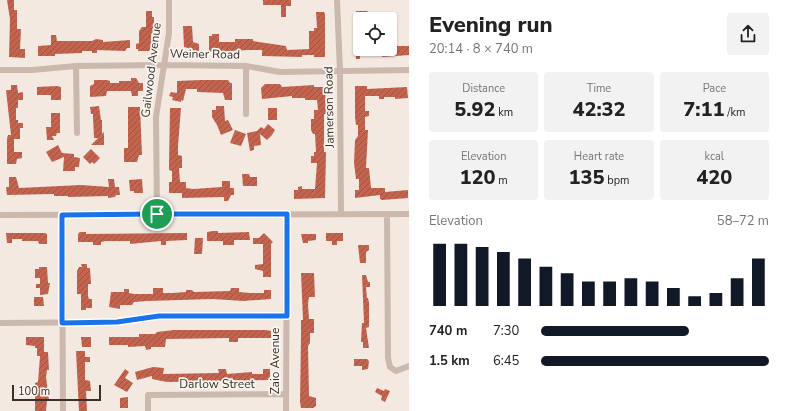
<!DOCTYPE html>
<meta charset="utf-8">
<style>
:root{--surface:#fff;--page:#f2f2f2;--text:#222;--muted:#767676;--accent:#111827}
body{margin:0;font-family:"Nunito Sans",sans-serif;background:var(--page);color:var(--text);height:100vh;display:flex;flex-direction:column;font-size:15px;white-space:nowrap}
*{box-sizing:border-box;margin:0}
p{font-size:13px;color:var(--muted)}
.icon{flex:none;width:22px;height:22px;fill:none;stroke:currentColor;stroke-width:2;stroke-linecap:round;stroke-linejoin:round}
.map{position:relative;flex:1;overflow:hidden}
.panel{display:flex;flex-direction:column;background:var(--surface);width:380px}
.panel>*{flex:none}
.controls{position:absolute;left:353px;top:12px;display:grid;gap:8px}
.controls a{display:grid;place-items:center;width:44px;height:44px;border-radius:4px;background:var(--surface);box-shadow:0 1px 3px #0004;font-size:20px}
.scale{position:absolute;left:12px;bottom:10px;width:89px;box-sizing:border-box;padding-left:4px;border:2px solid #392f2b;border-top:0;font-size:11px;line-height:14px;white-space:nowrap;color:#392f2b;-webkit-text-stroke:3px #faf4ee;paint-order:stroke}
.pin{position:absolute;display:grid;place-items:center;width:34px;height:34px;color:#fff;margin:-17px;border:2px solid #fff;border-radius:50%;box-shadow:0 1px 4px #0007}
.round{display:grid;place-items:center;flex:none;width:42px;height:42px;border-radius:4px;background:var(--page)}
.overview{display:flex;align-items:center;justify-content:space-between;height:68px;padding:0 20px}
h1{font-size:22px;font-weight:800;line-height:30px}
.metrics{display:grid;grid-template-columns:repeat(3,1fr);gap:6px;height:68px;padding:4px 20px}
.metrics div{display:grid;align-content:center;border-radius:4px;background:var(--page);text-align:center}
.metrics b{font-size:20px;font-weight:800}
.metrics small{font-size:11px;font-weight:400}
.metrics p{font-size:11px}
.chart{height:112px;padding:8px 20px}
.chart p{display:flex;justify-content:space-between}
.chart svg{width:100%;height:72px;margin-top:4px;stroke:var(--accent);stroke-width:6}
ul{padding:0 20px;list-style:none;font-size:13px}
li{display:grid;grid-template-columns:64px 48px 1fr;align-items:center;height:30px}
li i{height:10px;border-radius:5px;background:var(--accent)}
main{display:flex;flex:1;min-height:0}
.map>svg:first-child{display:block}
.building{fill:url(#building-hatch)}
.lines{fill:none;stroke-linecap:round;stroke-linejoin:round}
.minor{stroke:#cbb9ad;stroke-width:6}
.route-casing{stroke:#fff;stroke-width:8}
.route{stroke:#1a73e8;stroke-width:5}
.labels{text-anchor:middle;stroke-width:3.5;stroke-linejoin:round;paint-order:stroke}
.street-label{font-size:12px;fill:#392f2b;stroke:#faf4ee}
</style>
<main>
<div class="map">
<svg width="409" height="411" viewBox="0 0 409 411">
<defs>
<pattern id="building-hatch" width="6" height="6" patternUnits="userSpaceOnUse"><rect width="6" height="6" fill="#c16551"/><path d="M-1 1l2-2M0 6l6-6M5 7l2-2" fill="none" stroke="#9e5443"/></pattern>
</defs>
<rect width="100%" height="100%" fill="#f3e9e1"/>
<path class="building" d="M7 0H14V10H17V29H21L20 49H25V58L9 57 10 19Z
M263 0H291V6H286V17H281V5H263Z
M146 11H152V17H154V34H151L152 47 149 51H138V49H136V44L139 43V31L142 27H146Z
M356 11H367L370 14V19H360V23L354 24Z
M316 12H324L325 14V57H314V55H302V57L262 56V50H249L209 52V36H212V34H219V42H235V39H253V41L286 46 287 50 309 49V31H314V28H317Z
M183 26H192L193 42 199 44V51H188V48L184 47Z
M51 35H56L57 41H92L96 39 103 40V42L130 40V48H127L125 51 97 50V53H92V51H82V53L55 54V56H38V46L51 45Z
M355 36H360V49H366V56H360V59H356Z
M390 46H409V55L382 57V49H390Z
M131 78H136L139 83H143V91H138V96H132L131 91H107L106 96 90 97V86L94 84V80H107L110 81V83H119V81H131Z
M201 80H228L230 83H232V100H225L223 93 197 92V89H186L183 101 181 100V102L172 100 173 97 169 96 171 92 177 93V81Z
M265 84H280L282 87 314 85V87H325L326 114H324V152H326L325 198 294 199V190H298V187L302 186V189H315L317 163H311V156H314V152H316L315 134H313L311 130V119H314V110H318L317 100H305V98H292V96L262 99 261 88Z
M11 85H17L18 93 23 92V100H18V108H16V120H18V123H23V128H20V139H14V152H22V158L17 159 16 164H7V139L8 135H11L6 90H11Z
M57 86 61 87V100H51V95H37V87Z
M355 86H367V89L407 87 408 98 395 99V97H384V99H379V96H365V111H369V116L365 117V130H368L366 168H369L371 188H385V192L408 190V198L382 200 380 199V195L355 198V190H359V179H356L354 163 355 140 358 136V125H356L355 117Z
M99 106 101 120H102V134L104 132V145H91L98 138H94L93 117V114H91L90 107Z
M216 106H224L225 121 228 120 233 130 221 135 217 125 212 117V110H216Z
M128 107H140L142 155H139L137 162H124V148H128Z
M170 108H181L178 146V155L182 156V168H179L180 182H186V188L193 189 222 187V181H230V188H234V195H231L228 201H224V197L182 198V193H169V182H172V171L169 170V164Z
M268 108H277V120H268Z
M51 113H60V133H57L56 136H52L54 140H47L46 127H51Z
M268 124 275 130 272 135 267 140 260 134 261 145 254 146V150L250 151 247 133 257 131 261 127 264 129Z
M235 130 246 134 241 146 230 143Z
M58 145 62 153 74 154V157L80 158 79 167H75V171H63L64 157 52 162 46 152Z
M91 149 100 158 94 164 92 162 90 164 83 157Z
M242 174H249L250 177H257V186H243Z
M9 177H16L19 188 81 185 109 187 108 179H114L115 187H119L120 195H116L115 197 108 198V196L68 197V196H54V194L7 195 6 187H9Z
M142 179 143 193H134V191H130L129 180Z
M213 231H218V233L249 232 250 240H234V245H223V241H207V232Z
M80 232H86V234L187 233V240L166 241V245H161V241L130 244V241H106L101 242V245H93V242H78V234Z
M6 233H45L47 234V244H39L38 241H22V239H12V243H7Z
M264 233 273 242 271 244V277H263V271L255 269V265L263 264V244H253V238H259Z
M326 233H343V241H337V245H332V241H326Z
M301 234H316V240L308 241V243H303Z
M195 238H203L202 254H194Z
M358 245H369V250L366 252V263H360Z
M81 264H87V268H90L91 284H88V296L89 299H92V308H86V310H81V294H77V271L79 267H82Z
M39 267H47L48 283H50L48 294 40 295V288H36V284H40V278H35V269H39Z
M301 273H314L315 297H309L308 304 309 319H314V333H310V343L308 346 309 396 316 398V406L313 408H301L300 402 301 335V320H303Z
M362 275H366L368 282H370V287H366L367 298H368L369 303V327L366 328 369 348H363V342H361L362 323H364Z
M153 288H163V293H173L186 292V290H192L194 292 230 291 231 288H239V292L250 293H264V290H271V299L243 301 213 299 147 301 134 302 132 305H120V309L109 307 111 292H124V289H129V293L134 294H153Z
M34 297H43L44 306H34Z
M174 330H266L271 331V338H238V342H229V338L166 339 165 347H151V349L146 350 145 346 128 347V345H109V337H139V334H155L157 332Z
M26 337H44V352H48L49 370H47L46 377 49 400H47L46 411H35V383L38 382 40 356H37V348H35V346L26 345Z
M81 337H91V347H82Z
M76 351H85V357H90V362H85V380L90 381 91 391H86L87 411H79Z
M354 359H367L369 361 368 369 362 370V366H354Z
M153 367 164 368 163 374 219 373 218 369H226L227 374 252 372V374H263V369H270V380L167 382 152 379V376L137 380 135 372Z
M125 369 129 372 125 378 133 383 127 392 114 385Z
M377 388 384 391 385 389 390 391 385 402 381 400 382 396 375 392Z
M128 397V408H120V398Z"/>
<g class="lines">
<path class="minor" d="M337 0 340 71 341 214
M76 66 77 133
M246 66V114
M0 70H32L76 66 163 65 246 66 280 72 409 70
M157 214 156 117 169 33V0
M387 214 388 358 390 367 396 371 409 366
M0 215 409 214
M62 215 63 411
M0 323 117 322 166 316H287
M148 411V395L286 394
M286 411 287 214"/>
</g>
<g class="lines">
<defs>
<path id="route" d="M157 214H287V316H159L117 322 62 323V215Z"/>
</defs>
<use href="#route" class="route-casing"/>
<use href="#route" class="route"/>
</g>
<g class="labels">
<g class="street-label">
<text transform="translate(205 54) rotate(1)" y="4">Weiner Road</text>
<text transform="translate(151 70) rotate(-83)" y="4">Gailwood Avenue</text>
<text transform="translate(329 107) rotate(-91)" y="4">Jamerson Road</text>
<text transform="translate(275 361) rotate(-90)" y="4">Zaio Avenue</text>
<text x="217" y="388">Darlow Street</text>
</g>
</g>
</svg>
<div class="controls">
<a><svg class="icon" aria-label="locate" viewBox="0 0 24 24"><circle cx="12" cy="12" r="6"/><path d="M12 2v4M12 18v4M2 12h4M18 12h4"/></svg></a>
</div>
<div class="scale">100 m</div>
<div class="pin" style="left:157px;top:214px;background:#1e9e55"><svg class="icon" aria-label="arrive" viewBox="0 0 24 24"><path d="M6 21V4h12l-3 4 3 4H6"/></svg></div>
</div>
<section class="panel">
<div class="overview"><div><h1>Evening run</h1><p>20:14 · 8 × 740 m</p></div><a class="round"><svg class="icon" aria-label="share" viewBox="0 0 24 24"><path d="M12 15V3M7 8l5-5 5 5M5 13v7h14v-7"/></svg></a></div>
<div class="metrics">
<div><p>Distance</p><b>5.92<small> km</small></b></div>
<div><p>Time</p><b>42:32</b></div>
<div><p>Pace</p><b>7:11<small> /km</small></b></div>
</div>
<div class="metrics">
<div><p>Elevation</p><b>120<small> m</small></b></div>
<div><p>Heart rate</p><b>135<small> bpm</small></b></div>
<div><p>kcal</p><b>420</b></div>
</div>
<div class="chart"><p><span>Elevation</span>58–72 m</p>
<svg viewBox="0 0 160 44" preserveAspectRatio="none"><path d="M5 44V6M15 44V6M25 44V8M35 44V11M45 44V15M55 44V20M65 44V24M75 44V29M85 44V29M95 44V27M105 44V29M115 44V33M125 44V38M135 44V36M145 44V27M155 44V15"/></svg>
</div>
<ul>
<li><b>740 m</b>7:30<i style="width:65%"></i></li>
<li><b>1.5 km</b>6:45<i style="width:100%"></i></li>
</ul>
</section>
</main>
